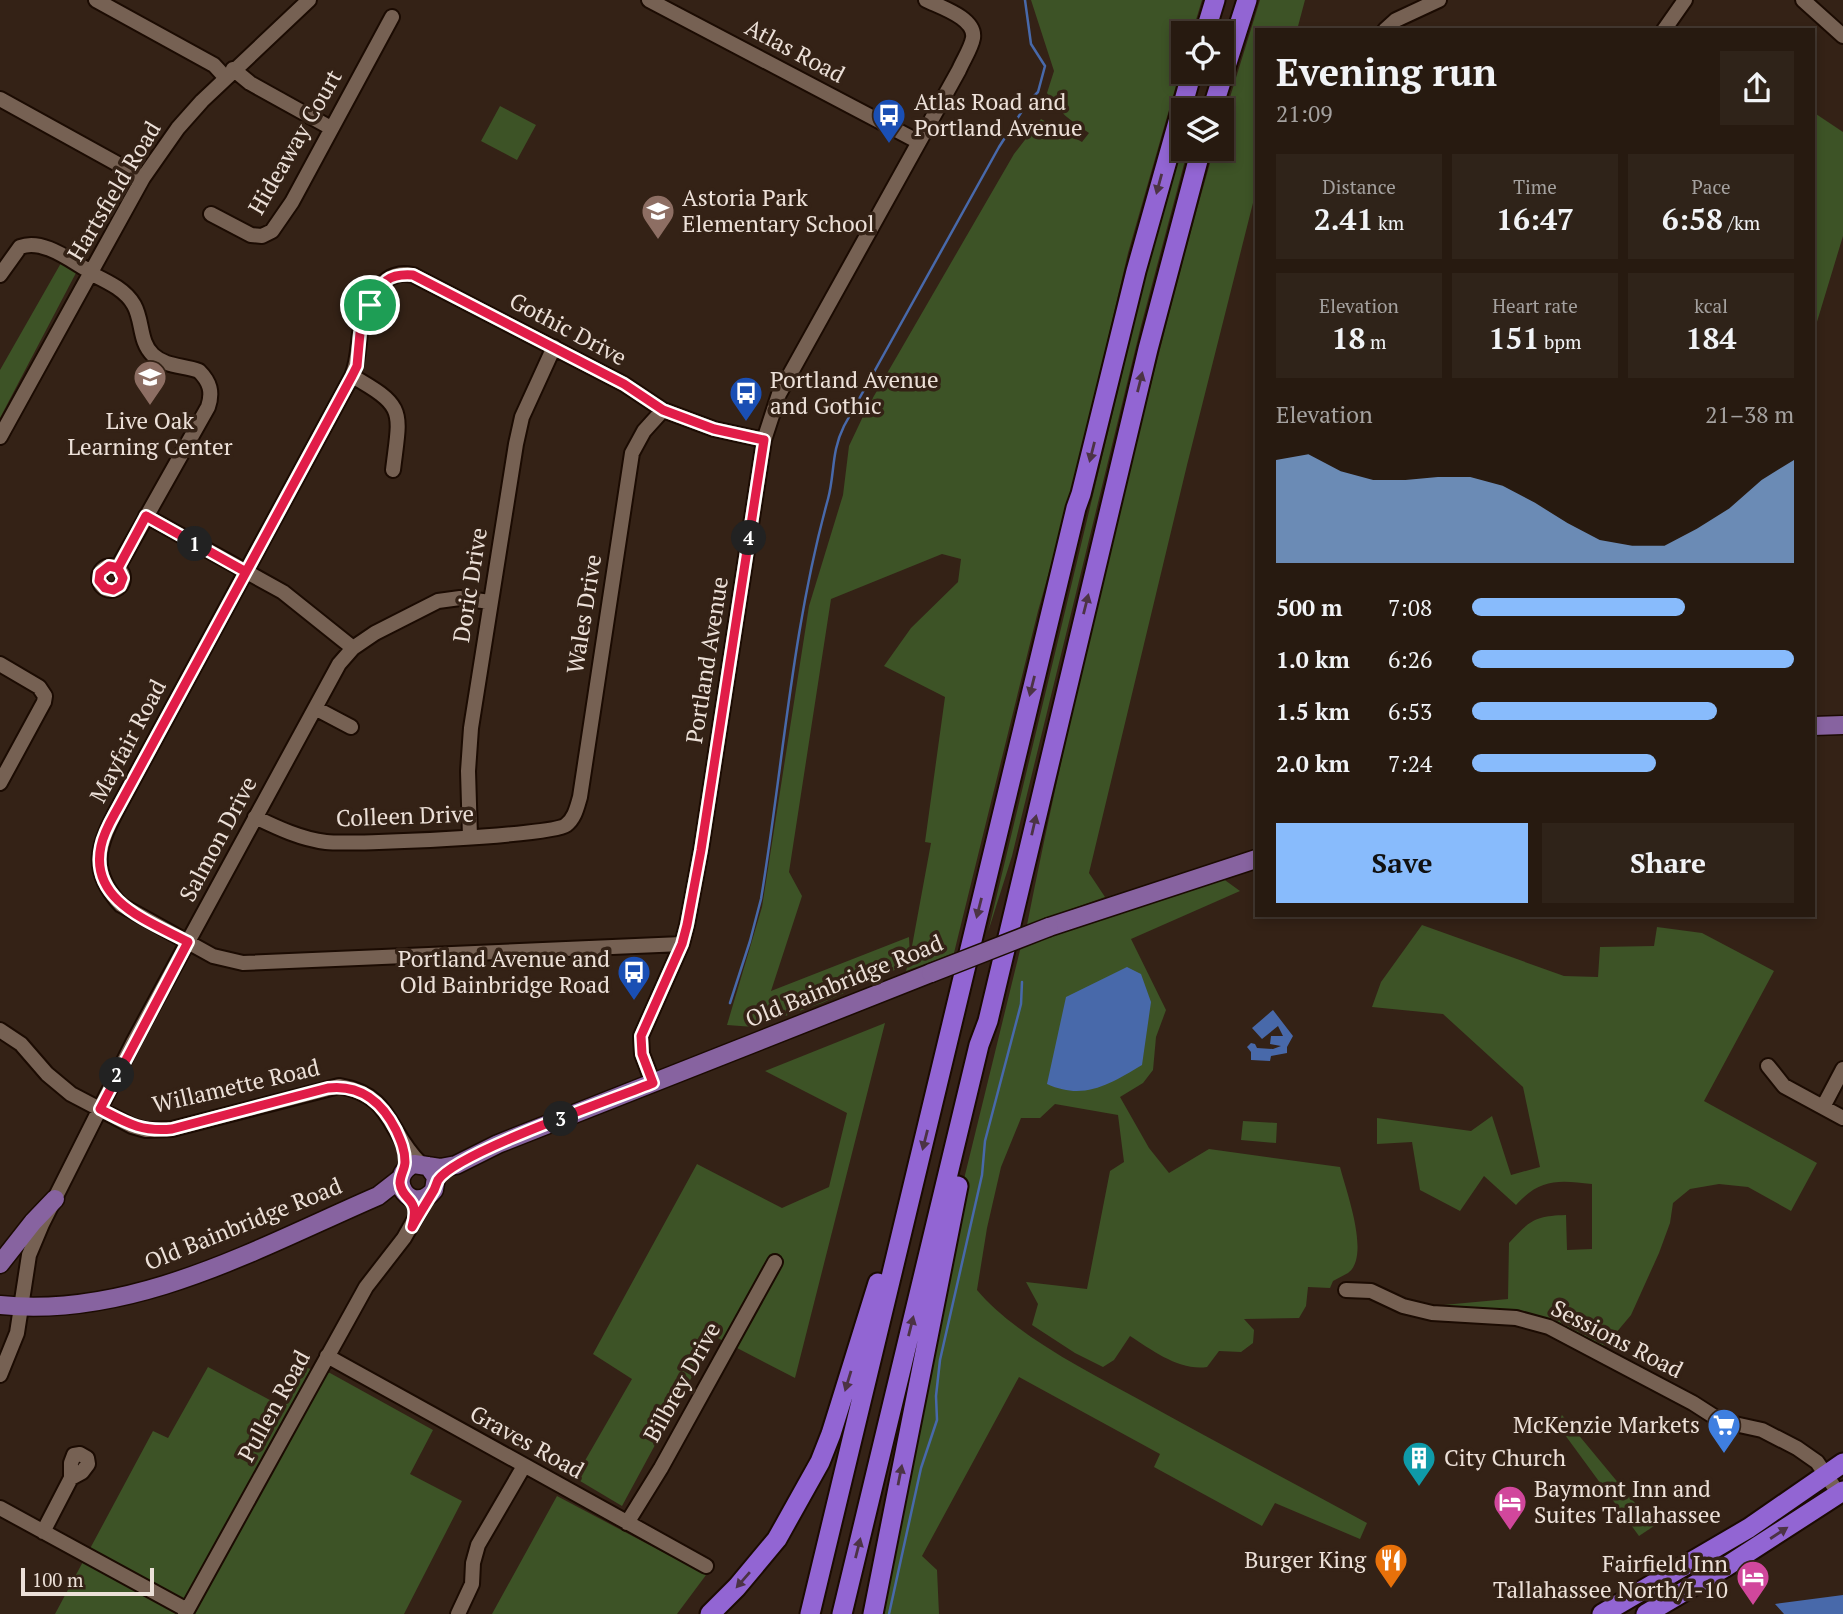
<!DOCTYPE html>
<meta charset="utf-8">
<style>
:root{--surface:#271a10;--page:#2f2319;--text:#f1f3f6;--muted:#a4a19f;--line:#433830;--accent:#88bbfc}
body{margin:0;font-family:"PT Serif",serif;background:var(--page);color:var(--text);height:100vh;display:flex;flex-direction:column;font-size:26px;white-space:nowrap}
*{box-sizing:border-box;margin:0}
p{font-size:23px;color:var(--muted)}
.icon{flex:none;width:38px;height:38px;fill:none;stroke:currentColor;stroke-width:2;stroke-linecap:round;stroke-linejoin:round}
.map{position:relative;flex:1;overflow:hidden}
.side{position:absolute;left:1255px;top:28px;width:560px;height:889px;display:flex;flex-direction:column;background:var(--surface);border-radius:0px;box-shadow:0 4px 10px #0003,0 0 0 2px var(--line)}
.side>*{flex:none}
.fabs{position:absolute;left:1171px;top:21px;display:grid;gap:14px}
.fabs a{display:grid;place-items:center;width:63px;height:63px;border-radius:0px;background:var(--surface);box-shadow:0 4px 10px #0003,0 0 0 2px var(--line);font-size:35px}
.scale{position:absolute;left:21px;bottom:18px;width:133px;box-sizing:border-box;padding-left:7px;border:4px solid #ece0d8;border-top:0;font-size:19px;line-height:24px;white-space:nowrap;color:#ece0d8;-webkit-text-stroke:5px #342216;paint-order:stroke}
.pin{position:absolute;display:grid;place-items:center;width:60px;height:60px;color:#fff;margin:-30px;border:4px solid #fff;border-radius:50%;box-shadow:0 2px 7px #0007}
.km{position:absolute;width:35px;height:35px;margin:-18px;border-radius:50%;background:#222;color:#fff;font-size:19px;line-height:35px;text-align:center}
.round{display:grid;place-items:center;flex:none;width:74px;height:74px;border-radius:0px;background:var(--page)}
.summary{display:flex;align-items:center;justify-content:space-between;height:119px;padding:0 21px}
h1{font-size:38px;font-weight:700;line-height:52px}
.metrics{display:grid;grid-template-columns:repeat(3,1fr);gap:10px;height:119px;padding:7px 21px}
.metrics div{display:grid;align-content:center;border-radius:0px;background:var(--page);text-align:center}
.metrics b{font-size:30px;font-weight:700}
.metrics small{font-size:19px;font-weight:400}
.metrics p{font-size:19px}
.chart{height:196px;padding:14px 21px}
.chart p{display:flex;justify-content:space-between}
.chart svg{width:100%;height:126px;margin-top:7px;fill:var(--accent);opacity:.7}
.action{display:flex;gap:14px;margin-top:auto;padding:14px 21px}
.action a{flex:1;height:80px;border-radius:0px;background:var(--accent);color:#111;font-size:28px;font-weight:700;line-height:80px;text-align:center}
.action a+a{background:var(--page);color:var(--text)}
ul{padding:0 21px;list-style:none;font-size:23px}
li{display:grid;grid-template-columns:112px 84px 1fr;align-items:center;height:52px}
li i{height:18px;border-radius:9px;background:var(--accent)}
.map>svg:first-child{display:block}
.green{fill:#3d5326;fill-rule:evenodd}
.water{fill:#4869aa}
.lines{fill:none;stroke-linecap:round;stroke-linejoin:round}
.stream{stroke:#4869aa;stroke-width:2.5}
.minor-casing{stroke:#1b0b02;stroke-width:18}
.major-casing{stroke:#1b0b02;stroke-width:21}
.highway-casing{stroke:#1b0b02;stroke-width:23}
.minor{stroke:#766153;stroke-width:14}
.major{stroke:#8763a0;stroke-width:18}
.highway{stroke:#9265d3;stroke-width:19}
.major-bridge-casing{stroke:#1b0b02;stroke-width:21;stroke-linecap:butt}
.major-bridge{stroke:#8763a0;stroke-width:18}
.oneway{fill:#4c3345}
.route-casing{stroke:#fff;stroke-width:14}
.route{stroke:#e11d48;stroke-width:9}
.labels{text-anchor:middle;stroke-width:7;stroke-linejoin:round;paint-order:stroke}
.street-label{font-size:23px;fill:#ece0d8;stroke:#342216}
.poi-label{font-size:23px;fill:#ece0d8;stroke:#342216;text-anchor:start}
</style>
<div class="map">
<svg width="1843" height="1614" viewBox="0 0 1843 1614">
<rect width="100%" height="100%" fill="#342216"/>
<path class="green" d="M1031 0H1202L1192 33H1183V61L1128 253 1073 487 1038 611 954 953 906 971 908 964 822 1003 754 1027 727 1025 762 907 809 606 843 495 849 446 867 408 1014 154 1041 119 1082 142 1089 133C1071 121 1058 112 1047 93L1054 71ZM942 554 961 559 958 582 911 628 884 666 945 697 925 842 931 843 910 957 909 937 771 991 802 896 789 872 831 599Z
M1260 0H1305L1297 30H1256V191L1187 465 1089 873 1105 897 1027 925C1055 783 1088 642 1122 502 1151 384 1180 266 1214 149H1222V123Z
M500 106 536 125 517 160 481 141Z
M1813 112 1843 132V236L1813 335Z
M1183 140V149H1188L1141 326 1012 856 988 932 1154 241Z
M61 263 77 271 0 418V370Z
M1222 878 1240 891 1131 939 1166 1010 1156 1037 1153 1070 1143 1083 1120 1097 1149 1148 1169 1173 1209 1149 1340 1167C1346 1191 1371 1256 1348 1273 1343 1276 1338 1278 1333 1281L1330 1288 1308 1287 1306 1306 1299 1318 1244 1319 1254 1330 1253 1343 1241 1352 1219 1351 1207 1367C1180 1371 1153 1351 1130 1336L1114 1360 1103 1367 1075 1353 1032 1325 1038 1304 1026 1282 1087 1289 1110 1171 1124 1162 1118 1115 1055 1104 1040 1118H1021L1001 1167 987 1228 977 1290C1016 1336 1087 1371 1140 1400 1216 1442 1291 1482 1367 1523L1360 1539 1275 1503 1262 1526 1154 1467 1160 1454 1019 1377 922 1556 937 1570 939 1614H877L953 1224 1021 946Z
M1422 925 1564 976 1598 977 1600 947 1654 946 1657 927 1702 933 1774 971 1704 1101 1817 1163 1791 1211 1748 1187 1719 1184 1690 1189 1673 1203 1670 1223 1659 1253 1631 1315 1605 1346 1528 1316 1443 1305 1508 1299 1509 1243C1530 1220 1535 1216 1566 1215L1567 1250 1592 1249V1184C1559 1180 1540 1178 1516 1205L1484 1176 1460 1211 1420 1190 1412 1142 1377 1144V1118L1471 1131 1492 1116 1511 1175 1540 1167 1523 1087 1443 1014 1372 1007 1381 982Z
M885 1023 795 1378 714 1336 622 1506 575 1478 632 1379 593 1354 697 1164 782 1208 829 1187 847 1113 765 1071Z
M1243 1121 1277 1123 1276 1143 1241 1140Z
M208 1367 281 1406 307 1368 330 1373 433 1430 410 1474 462 1501 404 1614H55L153 1431 168 1438Z
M1562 1415 1654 1526 1639 1536 1557 1424Z
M557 1496 706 1575 677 1614H492Z"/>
<path class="water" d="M1127 967 1141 974 1151 1002 1142 1065C1110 1084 1084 1101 1047 1084L1066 997Z
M1273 1010 1293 1036 1287 1047V1053L1271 1056 1270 1061 1251 1060V1052L1247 1047 1251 1043 1255 1044 1257 1048 1273 1049 1281 1046 1270 1044 1271 1036H1283L1278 1026 1262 1039 1252 1028Z
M1843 1595V1614H1784L1775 1604Z"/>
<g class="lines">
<path class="stream" d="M1025 0 1031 44 1045 66 1038 92 1029 101
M730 1003 750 941 761 899C783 766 792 629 828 499 835 473 831 452 844 426L999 147 1024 108
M889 1614 921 1468 937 1420 936 1396 940 1360 982 1175 985 1141 1021 1004 1022 982"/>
<defs>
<path id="minor" d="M96 0 214 65 225 77
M649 0 919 142
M1803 0 1843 36
M1385 30 1396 20 1439 0
M1664 30 1685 0
M233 69 250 83 331 128
M0 99 143 178
M211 214 251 235 262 236 272 231 292 202 392 17
M90 273C106 281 125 289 134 305 143 321 139 342 153 355 166 367 183 365 199 371 210 382 213 392 208 407L118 567
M0 275 20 247C43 238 71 261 91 272
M352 376C407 407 400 411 393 470
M0 437 143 178 178 128 202 101 309 0
M146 516 283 592 353 648
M99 578a12 12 0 1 1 24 0a12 12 0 1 1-24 0Z
M0 664 39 687 45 696 44 702 0 783
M315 708 351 727
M255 817C278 828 301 839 326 842 352 845 552 836 566 825 575 818 577 807 580 797L632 453 644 431 663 410
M470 837 468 771 471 728 516 444 522 417 554 347
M682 944 243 963 213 956 121 905C88 870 98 845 119 806L352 376C358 362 358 349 360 333 362 315 377 279 397 275 402 273 408 274 413 275L624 384 663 410 714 429 764 440
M0 1030 21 1044 47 1074 71 1094 132 1126 146 1130 172 1129 339 1086C393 1095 387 1131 420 1163
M1768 1066 1784 1086 1843 1118
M653 1083 642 1054 641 1036 682 944 687 925 701 850 764 440 779 394 959 70C963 60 971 49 973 38 976 18 940 7 926 0
M1823 1107 1843 1069
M1346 1290 1371 1291 1403 1306 1432 1313 1516 1318 1549 1327 1693 1403 1721 1421 1762 1430 1797 1448 1817 1462 1839 1494
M327 1356 706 1566
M0 1375 17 1333 29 1255 42 1224 134 1041 339 664 353 648 375 633 438 601 460 598 490 602
M0 1508 187 1610
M627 1523 661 1468 775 1262
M43 1532 71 1478V1463L74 1455 80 1454 87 1458 88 1464 82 1472 71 1478
M185 1614 366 1287 404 1238 428 1196
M458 1614 472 1584 473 1563 478 1545 524 1466"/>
<path id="major" d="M1813 726 1843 725
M1049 927 1256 859
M428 1166 436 1177 434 1190C413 1217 383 1178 414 1164L440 1168 456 1165 498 1144 931 973
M0 1264 33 1222 55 1199
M0 1305C133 1319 260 1247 378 1196L401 1178"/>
<path id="highway" d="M1205 33 1215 0
M1212 110 1247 0
M710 1614 737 1587 777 1539 820 1462 831 1434 878 1283
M810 1614 1076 508 1081 494 1136 271 1192 72
M842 1614 979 1045 988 1021 1148 349 1201 149
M873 1614 958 1186
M1602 1614 1749 1528 1843 1463
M1646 1614 1727 1566 1843 1491"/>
</defs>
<use href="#minor" class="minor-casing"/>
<use href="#major" class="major-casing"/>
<use href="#highway" class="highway-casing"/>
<use href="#minor" class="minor"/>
<use href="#major" class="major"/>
<use href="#highway" class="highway"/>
<defs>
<path id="major-bridge" d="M931 973 1049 927"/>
</defs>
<use href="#major-bridge" class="major-bridge-casing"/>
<use href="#major-bridge" class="major-bridge"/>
</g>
<defs><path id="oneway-solid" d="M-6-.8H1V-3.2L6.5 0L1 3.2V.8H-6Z" transform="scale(1.75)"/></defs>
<g class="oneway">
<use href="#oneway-solid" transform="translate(1159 184) rotate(105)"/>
<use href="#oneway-solid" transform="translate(1140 382) rotate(-76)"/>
<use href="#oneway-solid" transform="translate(1092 452) rotate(104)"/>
<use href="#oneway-solid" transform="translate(1086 604) rotate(-76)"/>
<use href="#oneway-solid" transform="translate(1032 686) rotate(104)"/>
<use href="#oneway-solid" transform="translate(1034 825) rotate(-77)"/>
<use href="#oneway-solid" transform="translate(979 908) rotate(104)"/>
<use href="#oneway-solid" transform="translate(925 1140) rotate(104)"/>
<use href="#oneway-solid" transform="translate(911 1326) rotate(-76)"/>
<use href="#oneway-solid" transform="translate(848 1381) rotate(107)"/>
<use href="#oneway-solid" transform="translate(900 1475) rotate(-79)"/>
<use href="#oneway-solid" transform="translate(1779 1533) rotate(-33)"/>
<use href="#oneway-solid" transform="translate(858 1548) rotate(-76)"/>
<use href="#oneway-solid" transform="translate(743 1580) rotate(131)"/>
</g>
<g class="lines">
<defs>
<path id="route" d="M370 305 360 333 357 366 352 376 246 572 146 516 118 568 109 566 100 573 99 581 105 588 113 590 120 586 123 578 118 568 146 516 246 572 119 806C112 819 104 831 101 846 89 901 149 921 188 942L100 1109C127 1123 141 1132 172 1129L328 1088C360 1084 382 1102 396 1130 401 1141 405 1150 405 1162 405 1169 400 1175 400 1183 402 1202 421 1196 412 1227 419 1214 427 1202 434 1190 435 1188 437 1182 438 1180 457 1152 614 1099 653 1083L642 1054 641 1036 682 944 687 925 701 850 764 440 714 429 663 410 624 384 413 275C386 273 382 283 370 305"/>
</defs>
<use href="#route" class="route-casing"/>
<use href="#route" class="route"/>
</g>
<defs>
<symbol id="bus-pin" viewBox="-11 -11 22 30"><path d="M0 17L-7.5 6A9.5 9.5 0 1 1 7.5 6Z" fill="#1a4fb4" stroke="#342216"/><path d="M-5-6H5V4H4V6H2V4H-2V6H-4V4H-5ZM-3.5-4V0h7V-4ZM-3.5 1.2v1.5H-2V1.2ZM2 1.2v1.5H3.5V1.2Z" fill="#fff"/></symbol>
<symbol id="school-pin" viewBox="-11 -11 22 30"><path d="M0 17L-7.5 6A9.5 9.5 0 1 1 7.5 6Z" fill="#8d6e63" stroke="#342216"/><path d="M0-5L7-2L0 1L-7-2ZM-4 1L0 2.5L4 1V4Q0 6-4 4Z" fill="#fff"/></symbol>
<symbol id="supermarket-pin" viewBox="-11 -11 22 30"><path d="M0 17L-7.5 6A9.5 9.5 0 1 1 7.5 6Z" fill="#3f7fe0" stroke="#342216"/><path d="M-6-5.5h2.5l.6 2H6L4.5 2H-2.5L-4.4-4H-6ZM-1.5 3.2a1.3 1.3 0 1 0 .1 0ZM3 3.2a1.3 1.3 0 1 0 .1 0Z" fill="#fff"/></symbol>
<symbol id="building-pin" viewBox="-11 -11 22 30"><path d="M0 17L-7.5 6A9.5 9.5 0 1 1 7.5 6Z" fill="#0f9aa8" stroke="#342216"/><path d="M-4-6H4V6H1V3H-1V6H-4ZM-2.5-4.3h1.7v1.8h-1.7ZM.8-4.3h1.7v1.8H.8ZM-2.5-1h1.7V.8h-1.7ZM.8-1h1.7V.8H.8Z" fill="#fff"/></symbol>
<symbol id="hotel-pin" viewBox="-11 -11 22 30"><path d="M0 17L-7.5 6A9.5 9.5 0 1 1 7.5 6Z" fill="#d1479c" stroke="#342216"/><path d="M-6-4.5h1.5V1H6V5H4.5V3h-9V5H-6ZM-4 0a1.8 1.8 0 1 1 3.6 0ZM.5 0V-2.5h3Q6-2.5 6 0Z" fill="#fff"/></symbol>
<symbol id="restaurant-pin" viewBox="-11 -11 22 30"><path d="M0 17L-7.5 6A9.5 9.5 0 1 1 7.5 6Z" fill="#e8710a" stroke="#342216"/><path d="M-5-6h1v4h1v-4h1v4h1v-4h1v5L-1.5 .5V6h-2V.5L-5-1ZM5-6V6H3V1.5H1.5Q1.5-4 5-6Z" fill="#fff"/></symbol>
</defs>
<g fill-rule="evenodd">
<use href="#bus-pin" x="870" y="96" width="38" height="52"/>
<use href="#school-pin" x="639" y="192" width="38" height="52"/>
<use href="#school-pin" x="131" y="358" width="38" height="52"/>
<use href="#bus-pin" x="727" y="374" width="38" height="52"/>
<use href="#bus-pin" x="615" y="953" width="38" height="52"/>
<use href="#supermarket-pin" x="1705" y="1406" width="38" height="52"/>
<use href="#building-pin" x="1400" y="1439" width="38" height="52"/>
<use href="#hotel-pin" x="1491" y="1483" width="38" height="52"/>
<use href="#restaurant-pin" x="1372" y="1541" width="38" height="52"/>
<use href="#hotel-pin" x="1734" y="1558" width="38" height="52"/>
</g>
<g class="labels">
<g class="street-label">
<text transform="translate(795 51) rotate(28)" y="8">Atlas Road</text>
<text transform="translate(295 142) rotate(-60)" y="8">Hideaway Court</text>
<text transform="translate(114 191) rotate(-59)" y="8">Hartsfield Road</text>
<text transform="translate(568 329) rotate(28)" y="8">Gothic Drive</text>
<text transform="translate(470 585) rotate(-81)" y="8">Doric Drive</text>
<text transform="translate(584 614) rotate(-81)" y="8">Wales Drive</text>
<text transform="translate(707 660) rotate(-81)" y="8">Portland Avenue</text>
<text transform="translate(128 741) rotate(-62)" y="8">Mayfair Road</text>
<text transform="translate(405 816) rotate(-2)" y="8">Colleen Drive</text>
<text transform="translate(218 839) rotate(-62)" y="8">Salmon Drive</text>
<text transform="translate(844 981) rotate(-22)" y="8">Old Bainbridge Road</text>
<text transform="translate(236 1086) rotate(-13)" y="8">Willamette Road</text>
<text transform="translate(243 1224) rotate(-22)" y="8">Old Bainbridge Road</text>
<text transform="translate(1617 1339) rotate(27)" y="8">Sessions Road</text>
<text transform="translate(682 1382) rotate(-61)" y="8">Bilbrey Drive</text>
<text transform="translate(274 1406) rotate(-61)" y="8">Pullen Road</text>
<text transform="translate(527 1442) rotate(29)" y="8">Graves Road</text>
</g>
<g class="poi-label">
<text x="914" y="110">Atlas Road and<tspan x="914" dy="26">Portland Avenue</tspan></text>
<text x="682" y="206">Astoria Park<tspan x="682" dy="26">Elementary School</tspan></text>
<text x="770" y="388">Portland Avenue<tspan x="770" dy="26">and Gothic</tspan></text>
<text x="150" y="429" text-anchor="middle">Live Oak<tspan x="150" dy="26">Learning Center</tspan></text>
<text x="610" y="967" text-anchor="end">Portland Avenue and<tspan x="610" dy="26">Old Bainbridge Road</tspan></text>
<text x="1700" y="1433" text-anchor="end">McKenzie Markets</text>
<text x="1444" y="1466">City Church</text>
<text x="1534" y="1497">Baymont Inn and<tspan x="1534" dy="26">Suites Tallahassee</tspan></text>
<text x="1366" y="1568" text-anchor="end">Burger King</text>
<text x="1728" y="1572" text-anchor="end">Fairfield Inn<tspan x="1728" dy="26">Tallahassee North/I-10</tspan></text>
</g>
</g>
</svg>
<div class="fabs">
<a><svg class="icon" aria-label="locate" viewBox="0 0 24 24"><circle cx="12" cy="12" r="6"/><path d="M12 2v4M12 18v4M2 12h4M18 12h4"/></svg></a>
<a><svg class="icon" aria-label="layers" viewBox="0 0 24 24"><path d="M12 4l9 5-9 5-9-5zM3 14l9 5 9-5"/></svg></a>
</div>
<div class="scale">100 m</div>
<div class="pin" style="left:370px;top:305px;background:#1e9e55"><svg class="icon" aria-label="arrive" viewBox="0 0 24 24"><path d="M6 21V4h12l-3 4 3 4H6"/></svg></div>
<b class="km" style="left:195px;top:544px">1</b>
<b class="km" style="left:117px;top:1075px">2</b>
<b class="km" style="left:561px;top:1119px">3</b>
<b class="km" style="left:749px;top:538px">4</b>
<section class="side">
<div class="summary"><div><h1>Evening run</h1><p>21:09</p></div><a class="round"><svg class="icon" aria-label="share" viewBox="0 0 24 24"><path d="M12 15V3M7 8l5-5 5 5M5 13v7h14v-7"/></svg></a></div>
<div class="metrics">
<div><p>Distance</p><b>2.41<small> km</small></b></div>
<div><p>Time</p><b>16:47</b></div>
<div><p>Pace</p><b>6:58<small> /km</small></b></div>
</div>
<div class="metrics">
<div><p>Elevation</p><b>18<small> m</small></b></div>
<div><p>Heart rate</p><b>151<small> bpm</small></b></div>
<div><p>kcal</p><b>184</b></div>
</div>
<div class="chart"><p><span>Elevation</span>21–38 m</p>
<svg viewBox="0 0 160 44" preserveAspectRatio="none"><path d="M0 44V8L10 6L20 12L30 15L40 15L50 14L60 14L70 17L80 23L90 30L100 36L110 38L120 38L130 32L140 25L150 15L160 8V44z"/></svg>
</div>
<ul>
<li><b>500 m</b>7:08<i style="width:66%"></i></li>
<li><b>1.0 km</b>6:26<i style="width:100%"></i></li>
<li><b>1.5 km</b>6:53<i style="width:76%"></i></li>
<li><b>2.0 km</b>7:24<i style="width:57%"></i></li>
</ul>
<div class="action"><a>Save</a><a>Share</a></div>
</section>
</div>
